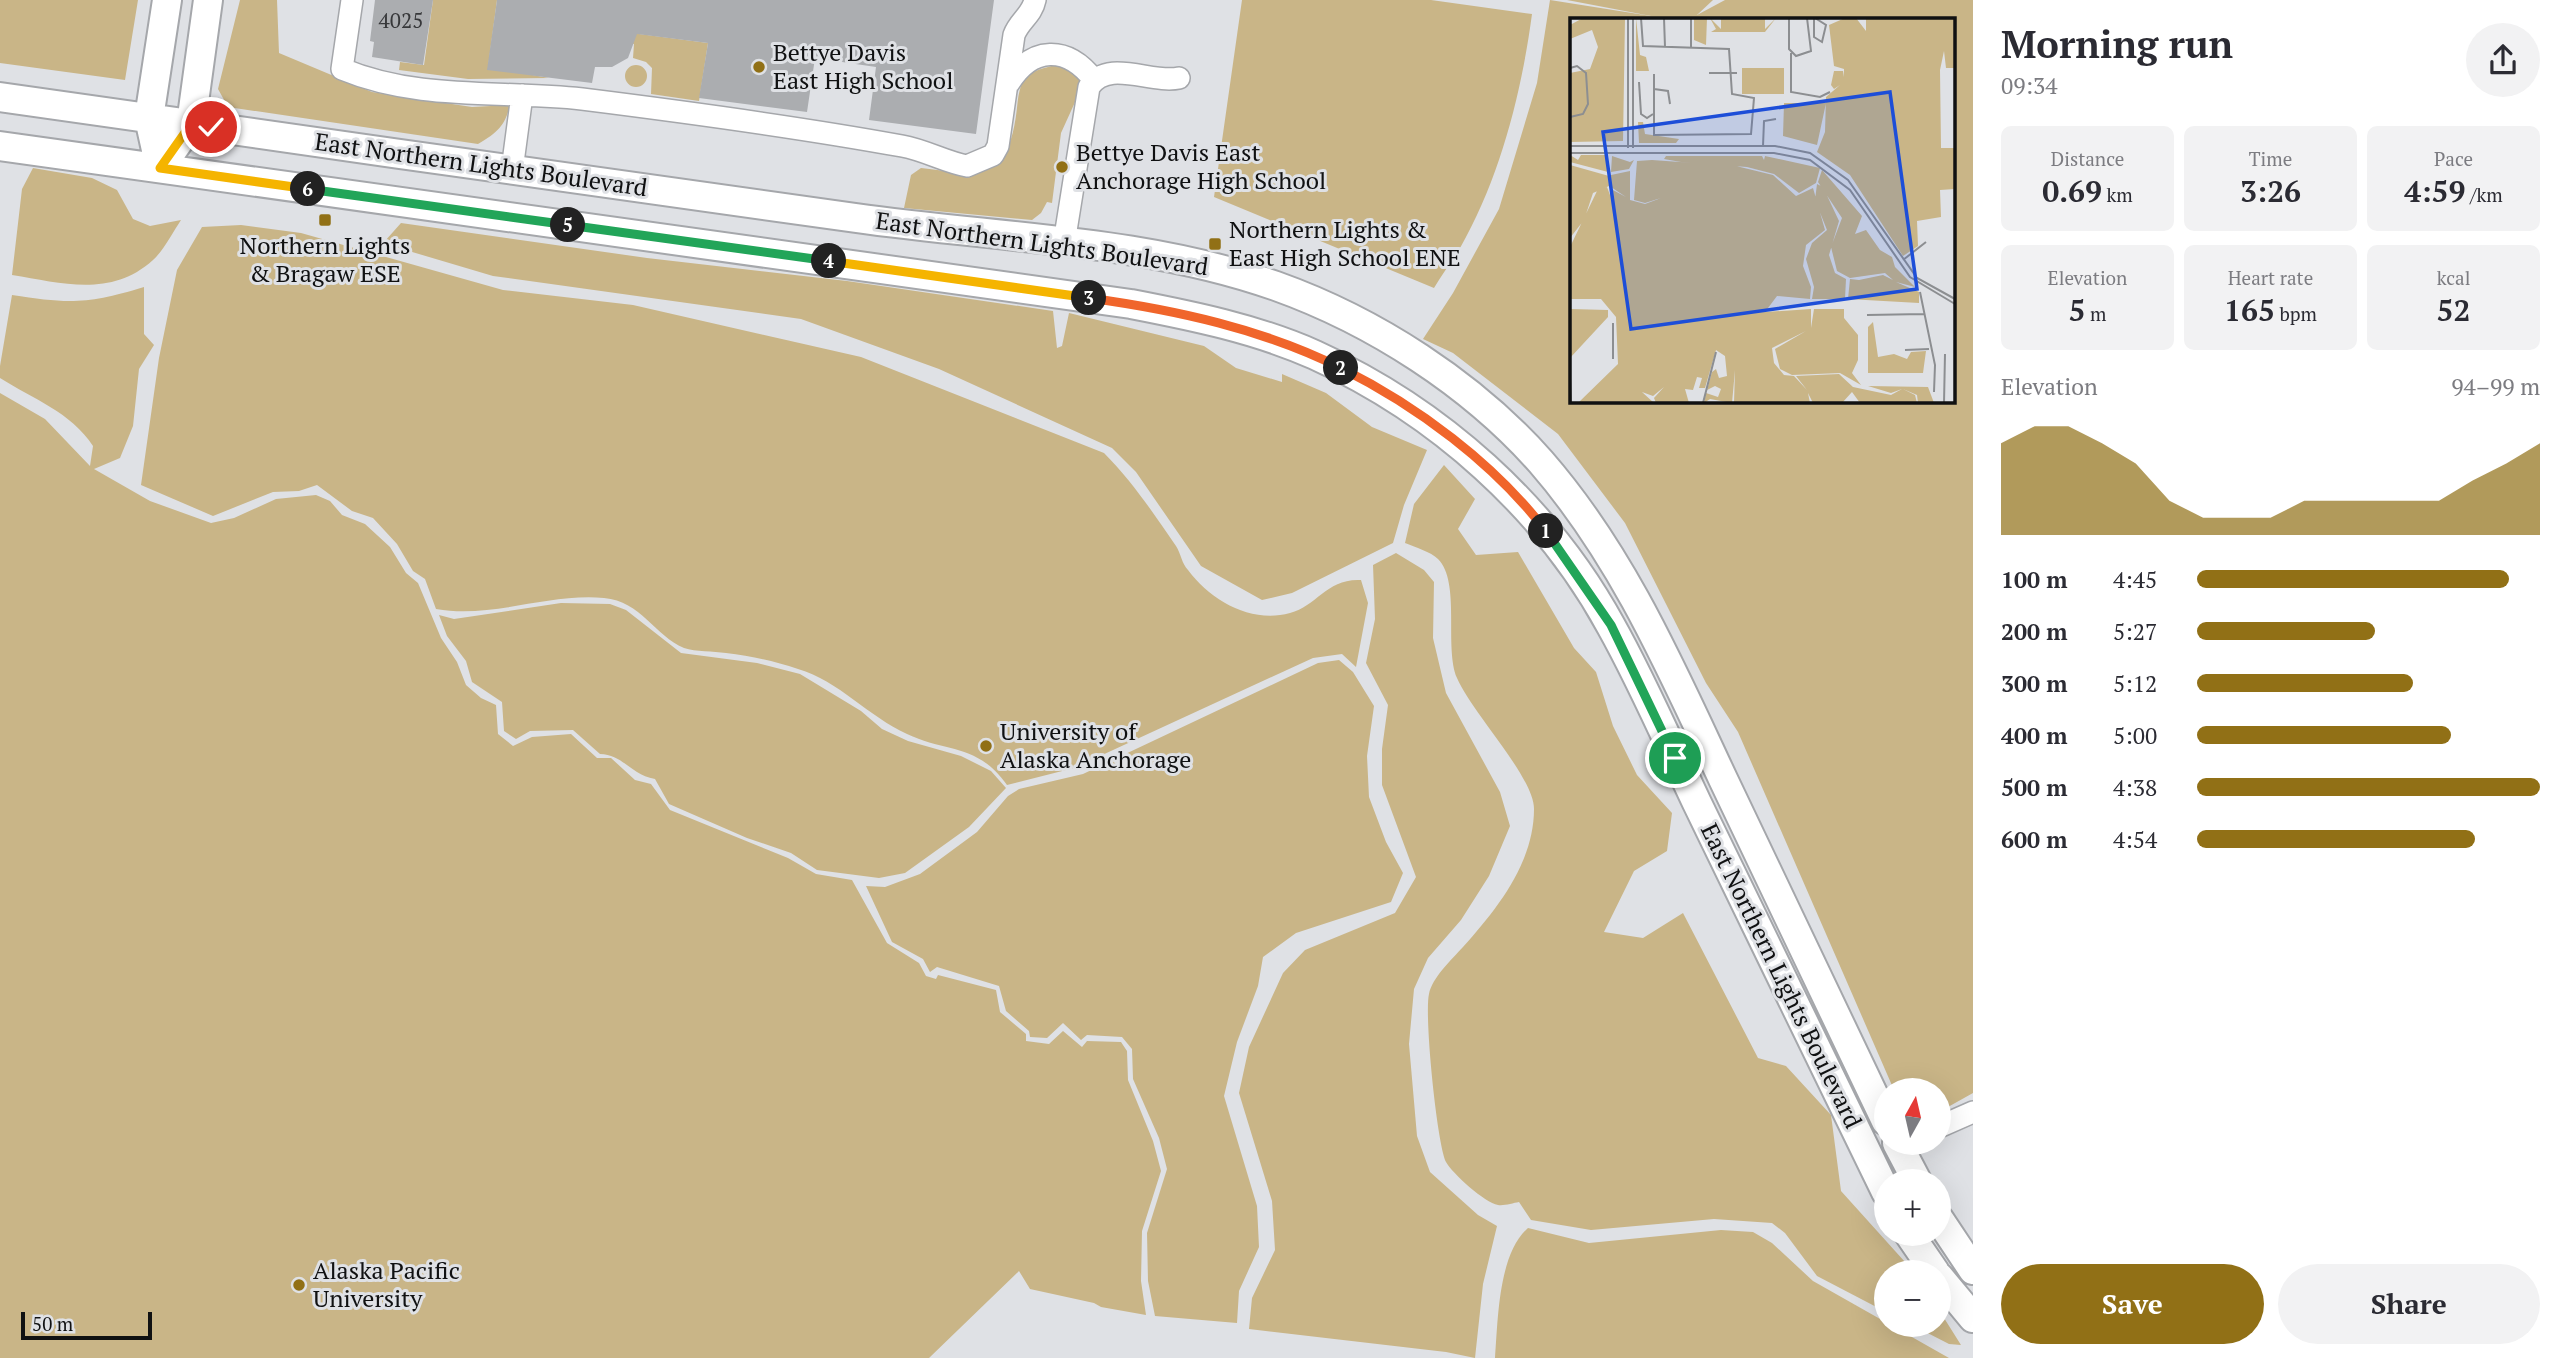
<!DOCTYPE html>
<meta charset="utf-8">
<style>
:root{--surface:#fff;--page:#f2f2f3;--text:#2b2b33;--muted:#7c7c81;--accent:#917016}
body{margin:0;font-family:"PT Serif",serif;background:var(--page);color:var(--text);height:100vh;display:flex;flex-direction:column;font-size:26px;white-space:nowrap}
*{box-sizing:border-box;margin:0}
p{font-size:23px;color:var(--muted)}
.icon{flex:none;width:38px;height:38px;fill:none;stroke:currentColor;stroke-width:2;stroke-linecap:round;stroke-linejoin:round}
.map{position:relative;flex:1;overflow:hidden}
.drawer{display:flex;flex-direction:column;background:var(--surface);width:595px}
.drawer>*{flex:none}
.needle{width:46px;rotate:8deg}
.fabs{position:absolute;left:1874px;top:1078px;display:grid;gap:14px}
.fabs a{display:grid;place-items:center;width:77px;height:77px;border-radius:50%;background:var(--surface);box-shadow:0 7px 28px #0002;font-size:35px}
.scale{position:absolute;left:21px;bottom:18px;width:131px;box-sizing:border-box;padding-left:7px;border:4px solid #101112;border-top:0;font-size:19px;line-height:24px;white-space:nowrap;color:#101112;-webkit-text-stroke:5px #dfe1e5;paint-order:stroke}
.pin{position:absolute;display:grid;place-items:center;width:60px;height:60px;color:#fff;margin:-30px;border:4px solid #fff;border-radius:50%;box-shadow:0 2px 7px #0007}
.km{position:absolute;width:35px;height:35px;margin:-18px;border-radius:50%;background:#222;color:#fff;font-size:19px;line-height:35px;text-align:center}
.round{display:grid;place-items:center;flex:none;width:74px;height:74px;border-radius:37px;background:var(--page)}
.overview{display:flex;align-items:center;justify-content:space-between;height:119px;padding:0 28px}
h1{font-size:38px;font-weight:800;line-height:52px}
.metrics{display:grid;grid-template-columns:repeat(3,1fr);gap:10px;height:119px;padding:7px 28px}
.metrics div{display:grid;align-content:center;border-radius:10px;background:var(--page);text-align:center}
.metrics b{font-size:30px;font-weight:800}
.metrics small{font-size:19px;font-weight:400}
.metrics p{font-size:19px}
.chart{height:196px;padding:14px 28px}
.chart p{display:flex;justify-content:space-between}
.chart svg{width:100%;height:126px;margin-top:7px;fill:var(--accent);opacity:.7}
.primary-button{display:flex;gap:14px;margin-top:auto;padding:14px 28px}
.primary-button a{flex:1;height:80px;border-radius:42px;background:var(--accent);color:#fff;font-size:28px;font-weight:800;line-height:80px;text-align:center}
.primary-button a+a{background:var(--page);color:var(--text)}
ul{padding:0 28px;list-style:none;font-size:23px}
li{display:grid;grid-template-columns:112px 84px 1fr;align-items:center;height:52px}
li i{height:18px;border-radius:9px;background:var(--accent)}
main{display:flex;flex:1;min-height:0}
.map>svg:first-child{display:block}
.green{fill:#c9b587;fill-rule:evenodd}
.building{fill:#abadb0}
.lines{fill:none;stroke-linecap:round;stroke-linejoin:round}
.minor-casing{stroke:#a5a7ab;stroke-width:24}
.major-casing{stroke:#a5a7ab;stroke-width:32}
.minor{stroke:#fff;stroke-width:21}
.major{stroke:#fff;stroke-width:28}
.split-1-casing{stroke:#fff;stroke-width:14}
.split-2-casing{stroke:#fff;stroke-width:14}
.split-3-casing{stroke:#fff;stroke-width:14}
.split-4-casing{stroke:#fff;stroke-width:14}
.split-5-casing{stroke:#fff;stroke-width:14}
.split-6-casing{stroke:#fff;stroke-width:14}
.split-7-casing{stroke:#fff;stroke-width:14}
.split-1{stroke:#22a559;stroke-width:9}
.split-2{stroke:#f0652b;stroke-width:9}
.split-3{stroke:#f0652b;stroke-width:9}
.split-4{stroke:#f5b400;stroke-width:9}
.split-5{stroke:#22a559;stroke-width:9}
.split-6{stroke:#22a559;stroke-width:9}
.split-7{stroke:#f5b400;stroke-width:9}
.poi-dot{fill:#917016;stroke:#dfe1e5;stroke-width:2.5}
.labels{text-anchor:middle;stroke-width:6;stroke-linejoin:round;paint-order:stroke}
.number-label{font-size:21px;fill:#37383a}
.poi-label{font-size:24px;fill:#101112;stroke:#dfe1e5;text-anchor:start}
.street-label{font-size:24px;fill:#101112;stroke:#dfe1e5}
.inset-road{fill:none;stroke:#8c8e91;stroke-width:2}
.view{fill:#1d4ed8;fill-opacity:0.15;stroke:#1d4ed8;stroke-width:3.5}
.inset-edge{fill:none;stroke:#101112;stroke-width:3.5}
</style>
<main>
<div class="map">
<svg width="1973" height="1358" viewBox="0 0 1973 1358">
<rect width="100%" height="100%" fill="#dfe1e5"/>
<path class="green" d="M0 0H138L125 80 0 63Z
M240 0H277L279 53 372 92 472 107 510 105C505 126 497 133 478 144L228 107 218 89Z
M433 0H497L488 67 549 78 468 79 399 70 400 62 424 65Z
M1242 0H1431L1532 14C1522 89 1502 170 1466 237 1457 255 1444 271 1434 288L1214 197Z
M1550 0 1651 16 1567 0H1713L1697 15 1725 0H1973V1093L1939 1112V1090H1894L1738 732 1706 683 1625 523 1558 434 1453 353 1423 339 1453 293 1499 209 1537 83ZM1572 19H1954V401H1572Z
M624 32 708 43 699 101 651 94 652 68 646 62 633 58 634 44 622 42Z
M625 76a11 11 0 1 1 22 0a11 11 0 1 1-22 0Z
M1055 65 1071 69 1082 77 1081 89 1061 133 1052 203 1047 202 1041 213 1032 220 904 208 911 175 921 168C983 176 1009 179 1017 108 1018 99 1019 85 1026 77 1033 70 1045 68 1055 65Z
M33 168 92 178 117 190 133 219 150 226 181 220C173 232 164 250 153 260 111 298 62 283 12 275L22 189Z
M401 223 647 258 847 281 1053 311 1057 348 1062 346 1069 313 1204 346 1236 368 1282 382V374L1326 393 1372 427 1427 450 1404 505 1393 543 1292 593 1262 600 1201 566 1136 472 1112 448 939 369 801 319 493 276 392 246 385 241Z
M241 225 301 233 503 290 633 305 861 357 1104 453C1132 481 1154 514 1176 546 1181 554 1182 564 1188 570 1211 601 1252 624 1290 613 1317 606 1327 578 1361 580L1368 603 1356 667 1342 654 1313 658 1074 768 1007 785C977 743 947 753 907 734 869 717 839 681 798 669 774 661 751 656 726 653 713 651 696 652 684 648 655 636 641 601 604 598 547 593 492 619 436 609L425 579 413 571 397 544 373 518 352 511 317 485 299 491 273 492 213 516 141 485 159 358 177 270 202 227Z
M144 287V334L154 345 139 369 133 426 120 458 94 469 150 501 211 523 234 518 276 499 316 495 330 501 342 515 365 524 390 547 406 573 418 583 441 638 457 662 466 685 481 698 496 705 498 734 513 746 532 737 571 734 597 758H611L635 780 651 784 670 810 788 858 816 874 852 880 887 943 919 963 926 976 936 979 938 975 996 990 1000 1012 1026 1034V1041L1049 1044 1063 1031 1082 1047 1087 1041 1121 1042 1127 1051 1128 1080 1153 1141 1161 1171 1142 1231 1141 1281 1146 1315 1101 1307 1094 1303 1030 1289 1019 1271 929 1358H0V393L45 419 90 466 93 446C71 412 33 399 0 378V366L12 295C69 304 89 304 144 287Z
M1444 465 1475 499 1458 529 1476 555 1518 552 1574 648 1596 672 1613 726 1637 775 1672 813 1667 851 1634 871 1604 932 1643 938 1683 913 1758 1058 1786 1066 1831 1115 1841 1191 1914 1272H1886V1312L1817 1276 1785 1233 1772 1223 1714 1219 1591 1230 1531 1220 1519 1202C1513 1203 1504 1206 1498 1205 1485 1203 1452 1173 1446 1162 1437 1143 1424 1015 1429 994 1432 978 1452 959 1463 947 1497 909 1534 863 1534 809 1534 777 1472 713 1457 678 1444 647 1461 582 1438 559 1431 552 1415 547 1405 543L1414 504Z
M1396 553 1424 570 1434 582 1433 638 1446 693 1500 792 1510 826 1489 876 1461 920 1428 958 1414 989 1409 1044 1417 1136 1430 1172 1478 1215 1497 1226 1483 1284 1475 1358 1446 1352 1249 1329 1252 1298 1275 1250 1272 1201 1239 1093 1249 1047 1283 973 1305 950 1395 913 1416 877 1382 785V749L1388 705 1366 663 1375 619 1373 565Z
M561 603 610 604 626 610 681 653 757 663 800 674 861 711 882 729 908 741 961 756 991 771 1006 788 969 827 905 873 879 878 817 870 791 853 747 838 669 804 655 779C631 775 624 755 600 754L573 730 530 731 516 739 504 731 502 702 472 682 466 661 447 636 439 615 454 619Z
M1339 660 1353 672 1374 706 1367 756 1369 797 1386 842 1403 873 1391 902 1296 933 1263 957 1258 986 1237 1042 1224 1096 1257 1206 1259 1247 1239 1291 1237 1323 1155 1316 1148 1281 1147 1233 1167 1169 1159 1138 1133 1079 1132 1049 1122 1037 1087 1035 1081 1040 1063 1023 1047 1038 1030 1037 1029 1031 1006 1011 999 986 937 967 930 972 923 959 892 942 866 886 885 887 920 874 977 832 1008 796 1019 789 1083 774 1318 663Z
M1528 1228 1589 1243 1721 1230 1753 1232 1772 1243 1813 1281 1949 1358H1495C1498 1321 1498 1254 1528 1228Z
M1939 1310 1961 1345 1949 1344 1912 1325H1939Z"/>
<path class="building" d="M375 0H433L423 65 372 57 374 42 370 41Z
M497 0H994L976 134 869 120 876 67 815 58 807 112 699 98 708 43 637 34 628 58 612 67H595L592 83 487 70Z"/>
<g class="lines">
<defs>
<path id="minor" d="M352 0 342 69C419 101 500 90 582 99 686 112 798 127 902 146 925 150 945 162 967 166L993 155 998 146 1014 35C1019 21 1032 15 1035 0
M1009 83C1032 46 1067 45 1094 80
M512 170 522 95
M1064 243 1089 87C1108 58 1151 84 1179 78
M1939 1127 1973 1112"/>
<path id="major" d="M0 97C285 138 571 178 856 218 995 238 1143 239 1276 286 1374 321 1472 384 1541 462 1622 555 1671 668 1723 779 1778 893 1832 1007 1886 1121
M0 146 1131 304C1193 316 1257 329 1315 355 1438 411 1546 507 1611 626 1643 683 1669 744 1697 803 1760 933 1822 1063 1886 1192
M160 168 191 124 208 0
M160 168 149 118 167 0
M1897 1143 1917 1181
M1939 1219 1973 1270
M1909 1234 1935 1272
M1939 1277 1973 1318"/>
</defs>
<use href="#minor" class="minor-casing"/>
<use href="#major" class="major-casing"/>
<use href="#minor" class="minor"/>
<use href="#major" class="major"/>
</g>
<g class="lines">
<defs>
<path id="split-1" d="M1546 531 1611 625 1675 758"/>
<path id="split-2" d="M1341 368C1417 406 1494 463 1546 531"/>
<path id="split-3" d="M1089 298C1176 310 1263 329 1341 368"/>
<path id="split-4" d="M829 261 1089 298"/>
<path id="split-5" d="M568 225 829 261"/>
<path id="split-6" d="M308 189 568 225"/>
<path id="split-7" d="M211 127 191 124 160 168 308 189"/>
</defs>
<use href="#split-1" class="split-1-casing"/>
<use href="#split-2" class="split-2-casing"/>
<use href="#split-3" class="split-3-casing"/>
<use href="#split-4" class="split-4-casing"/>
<use href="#split-5" class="split-5-casing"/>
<use href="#split-6" class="split-6-casing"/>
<use href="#split-7" class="split-7-casing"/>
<use href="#split-1" class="split-1"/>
<use href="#split-2" class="split-2"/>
<use href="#split-3" class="split-3"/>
<use href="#split-4" class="split-4"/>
<use href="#split-5" class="split-5"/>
<use href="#split-6" class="split-6"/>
<use href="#split-7" class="split-7"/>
</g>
<g class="poi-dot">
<circle cx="759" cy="67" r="7"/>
<circle cx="1062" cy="167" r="7"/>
<rect x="318" y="213" width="14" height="14" rx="3.5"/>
<rect x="1208" y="237" width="14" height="14" rx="3.5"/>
<circle cx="986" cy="746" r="7"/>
<circle cx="299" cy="1285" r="7"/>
</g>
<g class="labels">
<g class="number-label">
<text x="401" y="28">4025</text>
</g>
<g class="poi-label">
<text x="773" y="61">Bettye Davis<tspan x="773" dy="28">East High School</tspan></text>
<text x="1076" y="161">Bettye Davis East<tspan x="1076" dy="28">Anchorage High School</tspan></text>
<text x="1229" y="238">Northern Lights &amp;<tspan x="1229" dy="28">East High School ENE</tspan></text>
<text x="325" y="254" text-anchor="middle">Northern Lights<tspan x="325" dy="28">&amp; Bragaw ESE</tspan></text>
<text x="1000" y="740">University of<tspan x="1000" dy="28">Alaska Anchorage</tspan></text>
<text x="313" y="1279">Alaska Pacific<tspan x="313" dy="28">University</tspan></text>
</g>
<g class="street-label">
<text transform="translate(481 165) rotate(8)" y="8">East Northern Lights Boulevard</text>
<text transform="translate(1042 244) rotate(8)" y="8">East Northern Lights Boulevard</text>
<text transform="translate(1781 976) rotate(64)" y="8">East Northern Lights Boulevard</text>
</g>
</g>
<g transform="translate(1570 18)">
<rect width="385" height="385" fill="#dfe1e5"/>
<path d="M13 0H55L53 123 0 124V55L20 51 28 29 22 12 0 21V7ZM66 0 70 37 76 39 79 53H66ZM124 0H137L136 27 124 22ZM140 0 151 11V0H195V11L206 0 195 14H141L146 11ZM275 0H286L296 13V0H385V50H376L374 33 370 52 371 130H385V171L370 172 371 199 347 203 348 228 333 238 280 157 247 134 255 114 256 79 270 67 264 71 261 67 264 53H273L274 59V51L264 48 259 7ZM172 50H214V76H172ZM214 85H256L247 127 213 118ZM68 104H73L75 116 109 121 106 125H69ZM0 137 8 142 11 137H37L38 154 0 144ZM42 138 60 144 64 142 59 151 41 154ZM96 138H192L194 142 195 138 250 150 246 165 229 175 204 156 177 149 111 144 94 141ZM82 142 166 148 203 157 226 178 243 170 255 212 236 227 233 248 241 269 240 281 207 278 195 294 241 291V310L244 291H274V300L288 317V342L282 355 291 367 270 355 222 357 210 351 205 331 236 313 202 330 204 345 214 357 224 358 237 372 226 358 269 356 283 369 321 377 332 371 321 375 298 368 358 369 364 385H348L347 377 333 371 345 377 347 385H290L282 374 272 385H243L238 375 240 385H164L165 352 162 385 140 381 134 385 136 375 148 379 151 371 145 368 137 372 142 354 146 351 149 360 157 358 155 338 146 332 135 370H129L132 360 127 359 123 372 115 371 119 385H86L84 380 94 369 83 378 72 374 84 385H8L48 346 46 299 31 281H0V229L27 173 37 169 40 177 41 171 56 179 41 169V157L60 153V182L75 186 91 180 75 185 64 182 67 143ZM0 147 39 158V168L23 175 14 202 0 220ZM252 152 292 198 285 216 296 212 310 232 322 239 325 249 345 269 326 264 349 274V285L278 281 280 261 289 262 313 257 323 262 315 255 280 260 267 253 261 229 272 200 248 164ZM247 166 253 169 269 203 259 237 265 255 276 261 275 281H242L244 269 236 241 242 225 257 212 245 182ZM0 291 38 292V299L0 340ZM303 304 308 339 324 336 337 341 341 334 356 333 353 355H298V309Z" fill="#c9b587"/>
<path class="inset-road" d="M58 0V130M71 0 73 28 159 31 162 76 184 80 181 116 84 117V56M94 0 95 29M121 0V29M219 0V31L226 38 241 33 237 0M244 0V19L252 24 256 7 245 0M221 35V74L250 79 260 74M0 50 7 48 16 55 18 86 13 96 0 99M139 55H167M69 64 71 96 77 100 83 96M84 71 98 73 100 86M0 128H205L240 135 278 162 347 260 385 281M193 128 194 103 206 101M63 130V0M0 135H204L240 142 280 172 340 259 385 286M333 242 356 224M350 274 365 347 364 374M297 297 354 296M43 305V341M335 332 359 331M0 360 1 385M133 385 146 334M374 385 375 336"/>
<path class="view" d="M320 74 347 271 61 311 33 114Z"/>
<rect width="385" height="385" class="inset-edge"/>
</g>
</svg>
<div class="fabs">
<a><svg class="needle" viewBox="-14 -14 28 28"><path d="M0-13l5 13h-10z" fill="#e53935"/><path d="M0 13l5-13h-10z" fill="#7c7c81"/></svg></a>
<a>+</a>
<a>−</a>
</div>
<div class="scale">50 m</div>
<div class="pin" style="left:1675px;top:758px;background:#1e9e55"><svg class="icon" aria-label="arrive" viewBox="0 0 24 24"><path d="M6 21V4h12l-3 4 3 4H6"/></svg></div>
<div class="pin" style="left:211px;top:127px;background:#d93025"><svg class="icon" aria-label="check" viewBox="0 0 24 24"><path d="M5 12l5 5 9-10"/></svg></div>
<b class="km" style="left:1546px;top:531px">1</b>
<b class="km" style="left:1341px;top:368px">2</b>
<b class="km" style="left:1089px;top:298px">3</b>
<b class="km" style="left:829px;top:261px">4</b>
<b class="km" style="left:568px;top:225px">5</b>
<b class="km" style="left:308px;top:189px">6</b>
</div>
<section class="drawer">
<div class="overview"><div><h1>Morning run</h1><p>09:34</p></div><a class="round"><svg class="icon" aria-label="share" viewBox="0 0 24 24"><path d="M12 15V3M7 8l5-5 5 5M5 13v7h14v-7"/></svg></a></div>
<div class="metrics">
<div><p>Distance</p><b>0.69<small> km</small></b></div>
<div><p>Time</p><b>3:26</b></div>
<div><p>Pace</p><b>4:59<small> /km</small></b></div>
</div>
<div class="metrics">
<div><p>Elevation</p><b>5<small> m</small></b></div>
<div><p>Heart rate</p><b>165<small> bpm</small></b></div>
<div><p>kcal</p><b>52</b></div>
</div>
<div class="chart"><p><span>Elevation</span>94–99 m</p>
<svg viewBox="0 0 160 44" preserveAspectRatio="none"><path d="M0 44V12L10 6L20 6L30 12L40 19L50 32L60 38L70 38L80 38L90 32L100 32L110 32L120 32L130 32L140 25L150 19L160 12V44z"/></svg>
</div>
<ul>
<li><b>100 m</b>4:45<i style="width:91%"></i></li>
<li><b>200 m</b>5:27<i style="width:52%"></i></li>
<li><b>300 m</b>5:12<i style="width:63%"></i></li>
<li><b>400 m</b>5:00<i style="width:74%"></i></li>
<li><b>500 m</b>4:38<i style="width:100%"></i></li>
<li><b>600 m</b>4:54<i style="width:81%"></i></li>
</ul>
<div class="primary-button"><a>Save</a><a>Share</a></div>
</section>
</main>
